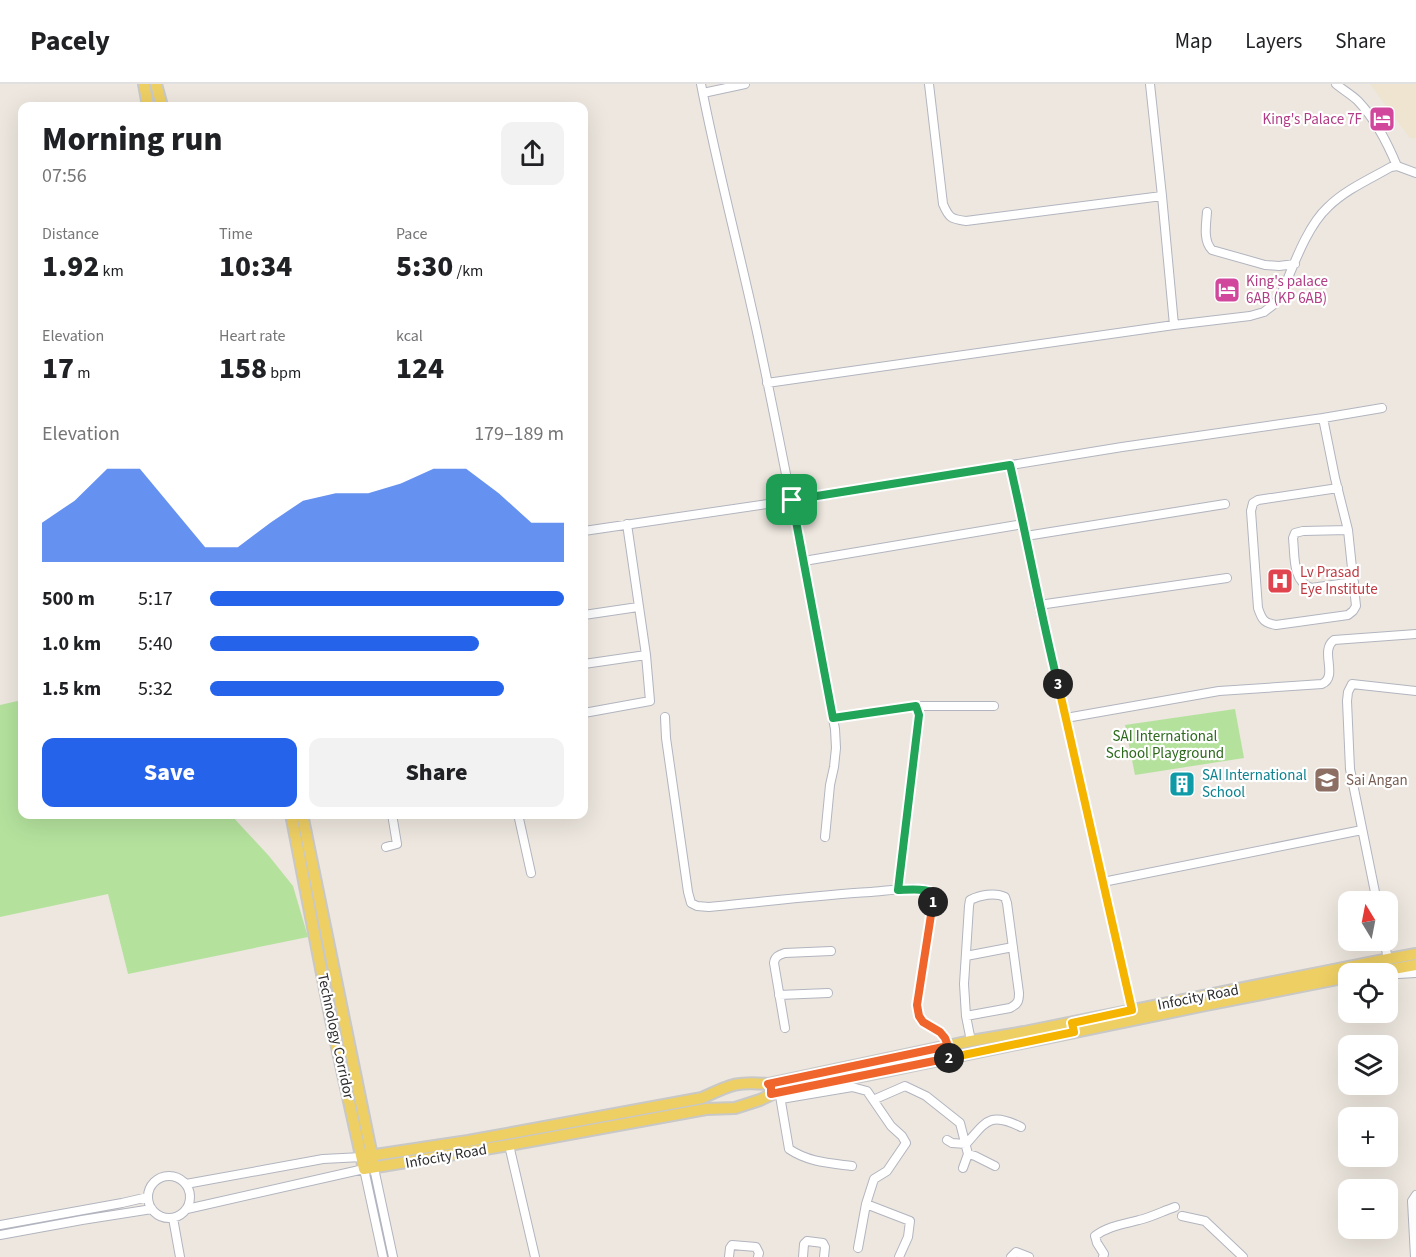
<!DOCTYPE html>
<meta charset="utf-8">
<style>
:root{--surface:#fff;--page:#f2f2f2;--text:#202124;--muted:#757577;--line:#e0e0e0;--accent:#2563eb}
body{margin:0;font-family:"Source Sans 3",sans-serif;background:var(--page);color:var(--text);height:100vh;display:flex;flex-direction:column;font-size:22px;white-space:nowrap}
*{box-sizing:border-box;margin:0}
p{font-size:20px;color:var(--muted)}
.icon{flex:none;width:33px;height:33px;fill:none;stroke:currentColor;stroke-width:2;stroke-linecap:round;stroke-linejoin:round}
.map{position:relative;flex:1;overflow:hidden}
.details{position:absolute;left:18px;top:18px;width:570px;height:717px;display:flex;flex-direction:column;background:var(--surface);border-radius:12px;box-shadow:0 6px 24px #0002}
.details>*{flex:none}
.needle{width:39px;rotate:350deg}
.controls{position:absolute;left:1338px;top:807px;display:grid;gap:12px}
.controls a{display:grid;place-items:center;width:60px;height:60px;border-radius:12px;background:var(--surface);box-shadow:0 6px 24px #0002;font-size:30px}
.pin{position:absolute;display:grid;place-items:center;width:51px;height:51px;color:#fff;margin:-26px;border-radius:12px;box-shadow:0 3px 9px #0006}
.km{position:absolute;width:30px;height:30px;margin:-15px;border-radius:50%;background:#222;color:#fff;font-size:16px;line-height:30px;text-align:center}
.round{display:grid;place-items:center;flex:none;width:63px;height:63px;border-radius:12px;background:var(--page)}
.summary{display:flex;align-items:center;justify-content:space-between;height:102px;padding:0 24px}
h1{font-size:33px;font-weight:800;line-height:45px}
.stats{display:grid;grid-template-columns:repeat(3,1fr);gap:9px;height:102px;padding:6px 24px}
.stats div{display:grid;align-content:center}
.stats b{font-size:30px;font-weight:800}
.stats small{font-size:16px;font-weight:400}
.stats p{font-size:16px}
.chart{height:168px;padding:12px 24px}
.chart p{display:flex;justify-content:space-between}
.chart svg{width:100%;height:108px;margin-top:6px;fill:var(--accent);opacity:.7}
.action{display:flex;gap:12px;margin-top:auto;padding:12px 24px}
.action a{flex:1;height:69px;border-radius:12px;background:var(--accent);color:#fff;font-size:24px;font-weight:800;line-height:69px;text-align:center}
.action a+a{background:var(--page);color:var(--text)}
ul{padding:0 24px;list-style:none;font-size:20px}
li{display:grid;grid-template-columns:96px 72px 1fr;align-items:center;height:45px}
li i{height:15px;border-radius:8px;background:var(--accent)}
header{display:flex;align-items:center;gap:36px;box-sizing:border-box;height:84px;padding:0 30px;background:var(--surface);border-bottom:2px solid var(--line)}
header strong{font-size:28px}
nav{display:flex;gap:33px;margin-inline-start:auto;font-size:21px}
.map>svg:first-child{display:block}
.education{fill:#eee4cf}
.green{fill:#b4e29d}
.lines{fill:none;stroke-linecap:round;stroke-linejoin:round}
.minor-casing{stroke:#b2b5bf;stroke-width:10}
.major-casing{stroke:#c8c8c8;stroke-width:14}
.minor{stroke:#fff;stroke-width:8}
.major{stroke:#eecf64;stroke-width:10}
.split-1-casing{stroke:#fff;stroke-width:12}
.split-2-casing{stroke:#fff;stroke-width:12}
.split-3-casing{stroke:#fff;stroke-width:12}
.split-4-casing{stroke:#fff;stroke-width:12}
.split-1{stroke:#22a559;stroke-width:8}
.split-2{stroke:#f0652b;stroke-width:8}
.split-3{stroke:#f5b400;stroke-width:8}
.split-4{stroke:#22a559;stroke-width:8}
.labels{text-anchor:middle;stroke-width:4.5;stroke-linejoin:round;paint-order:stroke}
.hotel-label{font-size:15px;fill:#b23c85;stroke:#fff;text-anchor:end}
.health-label{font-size:15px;fill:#be3a42;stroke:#fff;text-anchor:start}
.park-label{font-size:15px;fill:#2c691c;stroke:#fff}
.culture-label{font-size:15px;fill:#0d838f;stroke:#fff;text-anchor:start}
.education-label{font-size:15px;fill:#785e54;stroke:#fff;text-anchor:start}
.street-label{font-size:15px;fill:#2c2c2c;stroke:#fff}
</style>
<header>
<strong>Pacely</strong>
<nav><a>Map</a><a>Layers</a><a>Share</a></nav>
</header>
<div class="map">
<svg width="1416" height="1173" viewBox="0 0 1416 1173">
<rect width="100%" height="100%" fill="#ede7df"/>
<path class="education" d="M1370 0H1416V54H1410Z"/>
<path class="green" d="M22 616V730L231 731 269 772 293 802 308 853 128 890 108 810 0 833V621Z
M1235 625 1244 674 1135 691 1125 641Z"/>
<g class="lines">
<defs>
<path id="minor" d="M701 0C717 83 739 165 757 248 785 380 810 512 835 645L836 664 834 683 830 701 825 753
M929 0 943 120C949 134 951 135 966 137L1162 112
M1150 0 1162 112 1174 241
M1336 0C1343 6 1352 11 1358 17 1376 36 1387 58 1397 82
M703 9 745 0
M1207 128C1206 141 1203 157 1212 166L1265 181 1279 182 1295 180
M767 299 1174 241 1250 232 1264 228 1273 221 1280 213C1292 186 1306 143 1328 123 1345 106 1370 95 1391 83L1397 82 1416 89
M1323 334 1335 394 1348 446 1356 522 1353 527 1348 531 1276 541C1264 539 1262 536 1258 524L1251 427 1253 419 1258 416 1338 404
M1010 381 1026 452 1039 521 1066 634 1132 926
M1348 446 1303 447 1295 449 1293 454C1295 472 1292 497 1311 504L1354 498
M584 447 815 413 1122 363 1323 334 1382 324
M1026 452 1225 420
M804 477 1023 440
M1039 521 1227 494
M584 531 638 523
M584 580 646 571
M916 622H994
M584 629 650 617 646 571 627 440
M665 633 666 654 688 808 691 819 697 822 709 823C763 818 817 811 871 808 885 807 914 802 927 806 932 808 933 811 933 817L917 921 919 932 923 938 940 948 945 954 948 962
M833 634 916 622 919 631 898 806
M1066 634 1219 607 1322 600C1339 592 1319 567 1334 556L1416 550
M518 730 531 789
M386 763 397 760 392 730
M1103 798 1362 746
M1377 818 1350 685 1347 617 1348 608 1352 600 1416 607
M1384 856 1388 875
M966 872 1013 863
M1388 887 1398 890 1416 889
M779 911 828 909
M966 932 1010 924C1018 920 1019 917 1019 909L1007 819 1005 813C995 808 980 811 970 816L969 822 964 900 966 932 971 957
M785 944 774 879C775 872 779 871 785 869L831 867
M780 1012 789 1065C808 1078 829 1079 852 1082
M781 1015 852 1003 867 1007 891 1042 902 1052 906 1059 887 1087 874 1095 866 1120 858 1164
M873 1016 905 1002 926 1012 960 1039 968 1070 963 1084
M947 1056 952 1059 966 1060C986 1038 989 1027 1021 1043
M509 1061 535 1173
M968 1070 975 1072 995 1082
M374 1084 393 1173
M148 1113a21 21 0 1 1 42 0a21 21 0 1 1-42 0Z
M186 1100 323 1075 362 1073
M866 1120 910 1137 908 1153 899 1173
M187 1125 364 1085 383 1173
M1182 1132 1205 1137 1243 1173
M173 1134 180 1173
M0 1141 122 1119 148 1113
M0 1151 82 1136 152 1125
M729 1173 730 1164 732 1161 756 1163 759 1169 758 1173
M803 1173 804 1160 807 1157 823 1159 825 1163 824 1173
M1011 1173 1016 1168 1029 1173
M1103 1173 1104 1170 1097 1159 1095 1152C1108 1142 1124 1140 1139 1136 1152 1133 1163 1127 1175 1123
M1415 1173 1412 1117 1416 1111"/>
<path id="major" d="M144 0 148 22
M156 0 162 22
M291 730 331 936 364 1085 509 1061 706 1025 735 1024 760 1016 779 1007 866 991 1201 922 1348 893
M302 730 373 1077
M1366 890 1416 881
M362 1073 468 1057 702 1014C730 1001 736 997 768 1000L971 957 1024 948 1388 875 1416 870"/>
</defs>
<use href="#minor" class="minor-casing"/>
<use href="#major" class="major-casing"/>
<use href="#minor" class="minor"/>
<use href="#major" class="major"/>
</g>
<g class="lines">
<defs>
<path id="split-1" d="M792 416 833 634 916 622 919 631 898 806C905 806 925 804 930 808 934 811 933 814 933 818"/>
<path id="split-2" d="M933 818 917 921 919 932 923 938 940 948 945 954 948 962 768 1000 771 1003V1010L949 974"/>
<path id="split-3" d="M949 974 1074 948 1072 939 1132 926 1058 600"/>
<path id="split-4" d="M792 416 1010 381C1027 454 1040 527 1058 600"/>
</defs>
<use href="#split-1" class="split-1-casing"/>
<use href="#split-2" class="split-2-casing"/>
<use href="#split-3" class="split-3-casing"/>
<use href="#split-4" class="split-4-casing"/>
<use href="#split-1" class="split-1"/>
<use href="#split-2" class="split-2"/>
<use href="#split-3" class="split-3"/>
<use href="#split-4" class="split-4"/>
</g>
<defs>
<symbol id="hotel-square" viewBox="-11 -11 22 22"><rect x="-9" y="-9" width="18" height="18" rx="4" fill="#d1479c" stroke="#fff"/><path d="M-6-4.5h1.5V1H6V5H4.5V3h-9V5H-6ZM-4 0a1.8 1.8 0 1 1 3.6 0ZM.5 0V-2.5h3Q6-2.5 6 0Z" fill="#fff"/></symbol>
<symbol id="hospital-square" viewBox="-11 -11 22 22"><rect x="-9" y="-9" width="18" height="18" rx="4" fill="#e0444e" stroke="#fff"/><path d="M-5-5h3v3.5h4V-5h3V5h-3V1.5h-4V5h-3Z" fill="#fff"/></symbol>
<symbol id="school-square" viewBox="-11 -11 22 22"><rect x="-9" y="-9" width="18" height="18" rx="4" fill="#8d6e63" stroke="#fff"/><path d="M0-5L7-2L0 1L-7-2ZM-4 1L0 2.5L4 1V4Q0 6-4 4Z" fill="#fff"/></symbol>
<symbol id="building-square" viewBox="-11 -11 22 22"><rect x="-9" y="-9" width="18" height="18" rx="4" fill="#0f9aa8" stroke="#fff"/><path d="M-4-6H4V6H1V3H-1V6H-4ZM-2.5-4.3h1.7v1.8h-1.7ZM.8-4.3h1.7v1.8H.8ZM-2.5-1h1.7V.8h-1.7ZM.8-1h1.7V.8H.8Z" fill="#fff"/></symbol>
</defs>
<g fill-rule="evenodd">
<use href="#hotel-square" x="1367" y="20" width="30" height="30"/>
<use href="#hotel-square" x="1212" y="191" width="30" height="30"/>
<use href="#hospital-square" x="1265" y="482" width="30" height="30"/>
<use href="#school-square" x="1312" y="681" width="30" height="30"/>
<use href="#building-square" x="1167" y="685" width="30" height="30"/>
</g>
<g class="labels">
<g class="hotel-label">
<text x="1362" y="40">King's Palace 7F</text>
<text x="1246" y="202" text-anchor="start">King's palace<tspan x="1246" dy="17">6AB (KP 6AB)</tspan></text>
</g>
<g class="health-label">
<text x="1300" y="493">Lv Prasad<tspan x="1300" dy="17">Eye Institute</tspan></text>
</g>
<g class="park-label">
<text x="1165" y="657">SAI International<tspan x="1165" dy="17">School Playground</tspan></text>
</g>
<g class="culture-label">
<text x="1202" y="696">SAI International<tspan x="1202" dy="17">School</tspan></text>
</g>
<g class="education-label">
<text x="1346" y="701">Sai Angan</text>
</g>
<g class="street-label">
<text transform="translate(1198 913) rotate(-11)" y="5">Infocity Road</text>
<text transform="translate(336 952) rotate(78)" y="5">Technology Corridor</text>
<text transform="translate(446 1072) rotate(-10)" y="5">Infocity Road</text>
</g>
</g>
</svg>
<div class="controls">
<a><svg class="needle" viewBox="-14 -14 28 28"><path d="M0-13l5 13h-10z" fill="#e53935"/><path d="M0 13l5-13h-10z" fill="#757577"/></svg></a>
<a><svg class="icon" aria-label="locate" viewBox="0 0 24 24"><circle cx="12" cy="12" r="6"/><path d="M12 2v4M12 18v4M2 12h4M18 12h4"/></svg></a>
<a><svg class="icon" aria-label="layers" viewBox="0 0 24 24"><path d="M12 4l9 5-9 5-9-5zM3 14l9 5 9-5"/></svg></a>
<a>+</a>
<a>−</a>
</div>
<div class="pin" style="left:792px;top:416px;background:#1e9e55"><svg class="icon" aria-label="arrive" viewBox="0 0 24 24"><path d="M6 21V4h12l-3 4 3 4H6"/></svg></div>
<b class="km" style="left:933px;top:818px">1</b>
<b class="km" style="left:949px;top:974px">2</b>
<b class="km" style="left:1058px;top:600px">3</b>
<section class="details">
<div class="summary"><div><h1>Morning run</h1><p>07:56</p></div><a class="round"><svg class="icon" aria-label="share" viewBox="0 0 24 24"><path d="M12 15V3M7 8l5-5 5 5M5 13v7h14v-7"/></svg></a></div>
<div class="stats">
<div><p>Distance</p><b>1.92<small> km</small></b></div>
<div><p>Time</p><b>10:34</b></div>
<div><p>Pace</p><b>5:30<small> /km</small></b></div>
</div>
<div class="stats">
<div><p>Elevation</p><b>17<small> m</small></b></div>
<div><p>Heart rate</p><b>158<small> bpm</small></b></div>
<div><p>kcal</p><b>124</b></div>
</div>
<div class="chart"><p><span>Elevation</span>179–189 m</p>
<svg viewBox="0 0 160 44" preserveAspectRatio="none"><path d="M0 44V28L10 19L20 6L30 6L40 22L50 38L60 38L70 28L80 19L90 16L100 16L110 12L120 6L130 6L140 16L150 28L160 28V44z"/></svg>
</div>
<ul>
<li><b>500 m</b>5:17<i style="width:100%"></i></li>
<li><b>1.0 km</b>5:40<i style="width:76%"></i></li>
<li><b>1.5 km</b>5:32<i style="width:83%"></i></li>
</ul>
<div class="action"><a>Save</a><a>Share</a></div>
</section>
</div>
